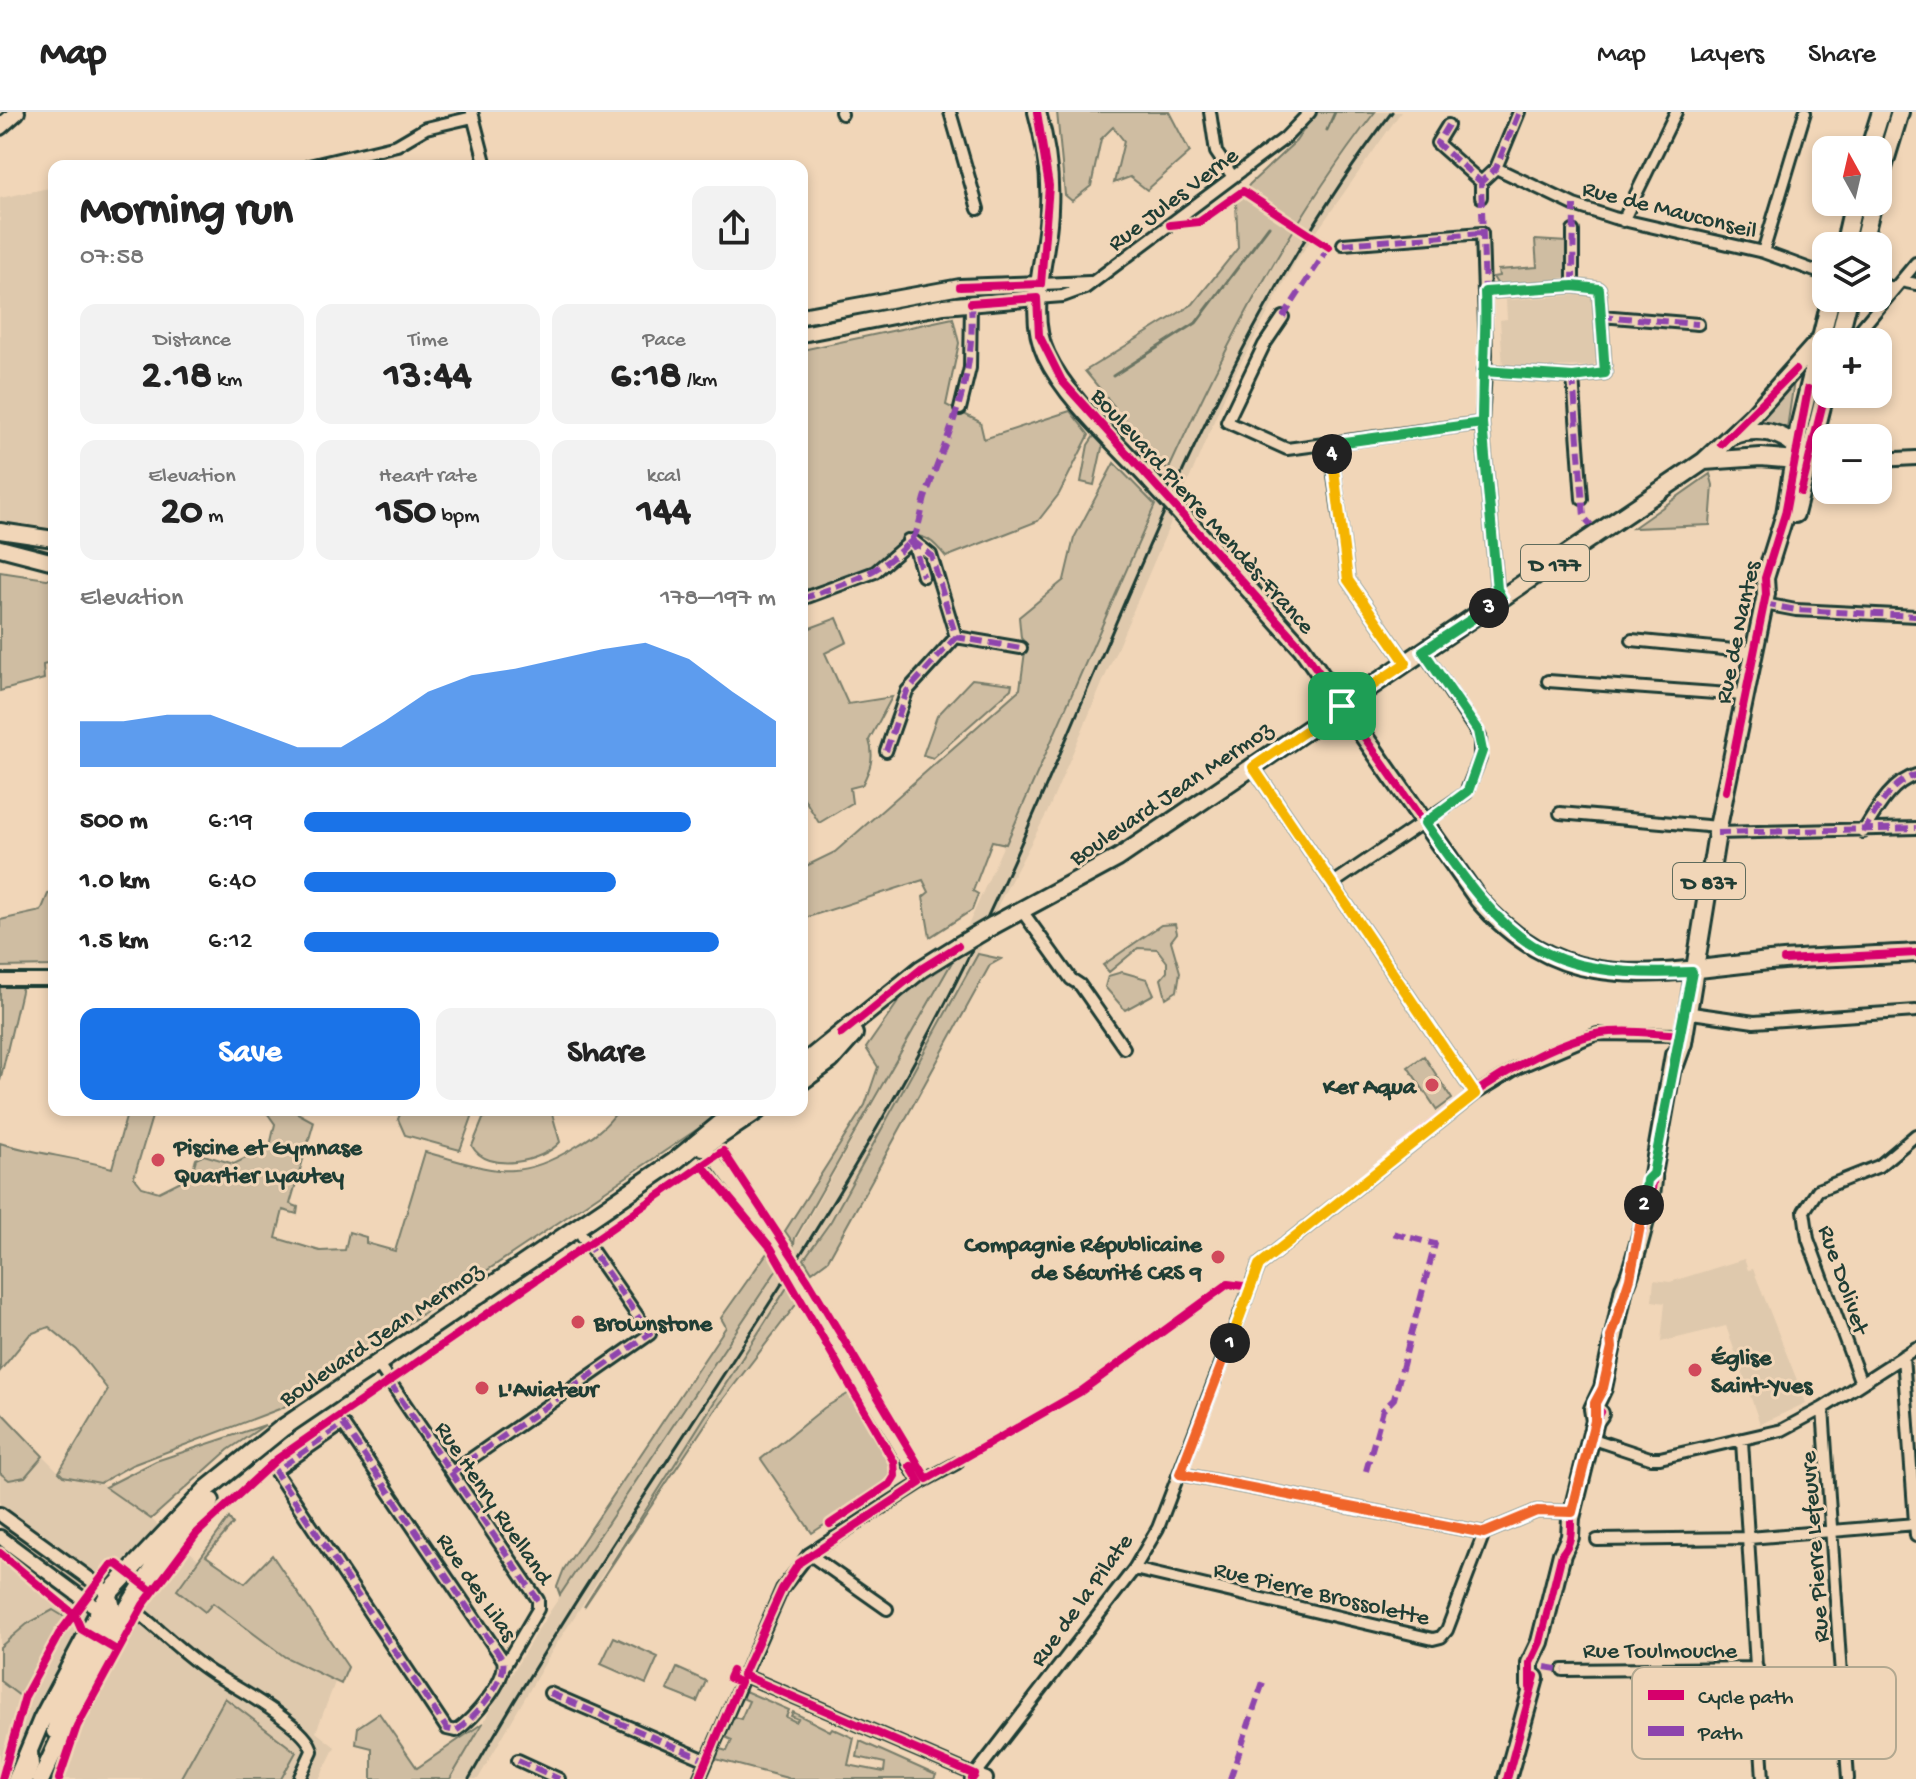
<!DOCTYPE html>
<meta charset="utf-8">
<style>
:root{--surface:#fff;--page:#f2f2f2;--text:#222;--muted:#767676;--line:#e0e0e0;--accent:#1a73e8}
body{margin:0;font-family:"Gochi Hand",sans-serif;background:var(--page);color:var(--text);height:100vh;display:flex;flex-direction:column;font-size:30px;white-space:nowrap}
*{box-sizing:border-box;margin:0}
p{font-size:26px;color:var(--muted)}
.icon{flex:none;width:44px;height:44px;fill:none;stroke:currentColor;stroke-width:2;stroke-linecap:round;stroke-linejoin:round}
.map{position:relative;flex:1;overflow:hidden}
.sheet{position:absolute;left:48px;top:48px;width:760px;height:956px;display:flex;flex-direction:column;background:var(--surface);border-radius:16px;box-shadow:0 4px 12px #0003}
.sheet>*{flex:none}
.needle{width:52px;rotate:352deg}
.fabs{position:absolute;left:1812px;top:24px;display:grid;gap:16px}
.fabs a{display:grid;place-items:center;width:80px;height:80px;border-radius:16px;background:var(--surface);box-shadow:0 4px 12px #0003;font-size:40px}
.pin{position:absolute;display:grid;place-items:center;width:68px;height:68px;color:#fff;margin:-34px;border-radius:16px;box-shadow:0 4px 12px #0006}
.km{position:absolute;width:40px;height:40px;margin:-20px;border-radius:50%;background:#222;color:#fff;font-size:22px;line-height:40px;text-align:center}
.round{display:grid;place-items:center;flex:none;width:84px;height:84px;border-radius:16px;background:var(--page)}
.overview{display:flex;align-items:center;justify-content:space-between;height:136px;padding:0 32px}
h1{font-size:44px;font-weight:800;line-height:60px}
.figures{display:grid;grid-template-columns:repeat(3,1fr);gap:12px;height:136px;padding:8px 32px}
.figures div{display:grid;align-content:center;border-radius:16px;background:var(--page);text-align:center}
.figures b{font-size:40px;font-weight:800}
.figures small{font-size:22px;font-weight:400}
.figures p{font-size:22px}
.chart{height:224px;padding:16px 32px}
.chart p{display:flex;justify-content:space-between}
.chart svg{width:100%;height:144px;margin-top:8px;fill:var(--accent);opacity:.7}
.cta{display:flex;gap:16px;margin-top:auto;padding:16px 32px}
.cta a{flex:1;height:92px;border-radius:16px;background:var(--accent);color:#fff;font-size:32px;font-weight:800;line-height:92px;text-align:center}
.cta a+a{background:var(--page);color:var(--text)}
ul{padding:0 32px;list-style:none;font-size:26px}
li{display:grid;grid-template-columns:128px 96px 1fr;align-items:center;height:60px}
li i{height:20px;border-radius:10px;background:var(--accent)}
header{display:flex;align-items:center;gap:48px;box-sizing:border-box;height:112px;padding:0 40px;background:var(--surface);border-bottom:2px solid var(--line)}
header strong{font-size:38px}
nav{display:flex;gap:44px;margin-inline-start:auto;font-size:28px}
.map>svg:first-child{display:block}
.built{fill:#dfc9ad}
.green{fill:#cfbda2;stroke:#777d6b;stroke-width:2}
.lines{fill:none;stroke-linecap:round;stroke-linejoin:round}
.stream{stroke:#6b7563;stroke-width:3}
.minor-casing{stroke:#1f3d34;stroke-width:16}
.tertiary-casing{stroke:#1f3d34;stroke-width:18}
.secondary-casing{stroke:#1f3d34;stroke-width:20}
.primary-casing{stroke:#1f3d34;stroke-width:22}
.minor{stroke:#f1d6b8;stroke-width:10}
.tertiary{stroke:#f1d6b8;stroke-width:12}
.secondary{stroke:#f1d6b8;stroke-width:14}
.primary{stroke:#f1d6b8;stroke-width:16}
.rail{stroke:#1f3d34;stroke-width:3}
.minor-bridge-casing{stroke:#1f3d34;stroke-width:16;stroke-linecap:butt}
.primary-bridge-casing{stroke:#1f3d34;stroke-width:22;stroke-linecap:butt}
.minor-bridge{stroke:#f1d6b8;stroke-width:10}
.primary-bridge{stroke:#f1d6b8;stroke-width:16}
.quiet{stroke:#8e44ad;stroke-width:6;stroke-dasharray:12 6;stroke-linecap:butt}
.cycleway-casing{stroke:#f1d6b8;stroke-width:13}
.cycleway{stroke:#d6006c;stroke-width:8}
.split-1-casing{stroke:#fff;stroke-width:16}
.split-2-casing{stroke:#fff;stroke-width:16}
.split-3-casing{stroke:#fff;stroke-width:16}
.split-4-casing{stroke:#fff;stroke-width:16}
.split-5-casing{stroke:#fff;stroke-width:16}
.split-1{stroke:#f5b400;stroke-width:10}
.split-2{stroke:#f0652b;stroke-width:10}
.split-3{stroke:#22a559;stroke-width:10}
.split-4{stroke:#22a559;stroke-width:10}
.split-5{stroke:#f5b400;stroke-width:10}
.poi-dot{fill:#d1495b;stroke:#f1d6b8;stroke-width:3}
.labels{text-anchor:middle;stroke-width:6;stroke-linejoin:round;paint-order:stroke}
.shield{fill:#f1d6b8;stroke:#5e6b5c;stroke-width:2}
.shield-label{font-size:22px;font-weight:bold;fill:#1f3d34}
.street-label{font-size:24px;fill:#1f3d34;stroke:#f1d6b8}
.poi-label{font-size:24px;font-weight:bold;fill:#1f3d34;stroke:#f1d6b8;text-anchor:start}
.key{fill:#f1d6b8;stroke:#b2a890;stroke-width:2}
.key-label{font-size:22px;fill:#1f3d34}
</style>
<header>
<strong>Map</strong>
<nav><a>Map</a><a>Layers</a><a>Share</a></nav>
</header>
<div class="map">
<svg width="1916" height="1667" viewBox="0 0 1916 1667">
<rect width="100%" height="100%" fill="#f1d6b8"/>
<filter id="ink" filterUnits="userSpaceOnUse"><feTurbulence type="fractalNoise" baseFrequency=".0125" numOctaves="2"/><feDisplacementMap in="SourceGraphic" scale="16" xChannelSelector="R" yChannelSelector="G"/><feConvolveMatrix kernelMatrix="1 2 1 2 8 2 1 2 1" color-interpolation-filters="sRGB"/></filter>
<g filter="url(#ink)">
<path class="built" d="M1375 0H1401L1296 149 1231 269 1047 701 1000 789 972 857 873 1036 786 1180 552 1539 478 1667H450L537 1519 796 1129 951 852 1111 491 1064 468 1168 359 1215 256 1252 186 1315 84Z
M54 75V416L0 409V86Z
M1592 182 1596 251 1592 254 1503 256 1500 208 1507 207 1506 188Z
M1744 1147 1748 1158 1753 1157 1806 1291 1760 1312 1726 1214 1661 1230 1665 1191 1652 1189 1654 1168 1670 1170Z
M43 1344 63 1364 100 1371 151 1407 337 1565 316 1620 335 1635 319 1667H0V1361L9 1368 25 1365Z"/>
<path class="green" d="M1057 0H1169L1190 40 1147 78 1130 65 1114 71 1124 29 1113 15 1101 27 1091 74 1072 89 1065 83Z
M1316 0H1375C1289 111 1226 232 1168 359L1123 305 1102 336 1094 373 1081 370 1088 333 1114 294 1085 259 1193 192 1238 136 1236 90 1250 72 1296 29Z
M1535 128 1567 130 1566 169 1498 173 1493 165 1499 164 1498 158 1537 155Z
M953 206 959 231 946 293 980 310 984 327 1070 299 1089 323 1059 382 1038 409 946 445C934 430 926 421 905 425 892 458 833 468 802 479V238Z
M1795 262 1785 330H1732Z
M1114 351 1155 393 1006 732 992 729 973 779 978 782 972 798 930 825 923 785 929 780 923 768 802 807V756L835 740 1020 577 1026 532 1021 526 1019 505 1064 468 1074 426Z
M1710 362 1713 373 1710 413 1633 416Z
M0 460 54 468V550L43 553 44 567 0 579Z
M837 506 847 530 825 541 848 592 892 585 869 628C875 646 870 657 862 673L850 676 852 691 819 711 802 683V519Z
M972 567 1012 572 1011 577 933 646 923 643 937 604Z
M54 780V854L0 855V808L41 799 48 782Z
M1175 812 1177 821 1171 829 1180 860 1177 879 1166 886 1161 867 1167 860V850L1157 837 1138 836 1109 860 1103 853 1161 813Z
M978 842 1001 847 990 853 828 1148 812 1160 804 1147 831 1109Z
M952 850 795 1126 794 1132 785 1119 865 993 878 955 866 936 905 880Z
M1122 860 1147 867 1154 882 1125 898 1105 875 1108 864Z
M0 874 22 875 0 969Z
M1424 944 1452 987 1437 998 1408 955Z
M128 998H154L134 1065 142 1075 159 1080 191 1064 196 1047 204 1043 234 1052 270 1034 275 1012 265 998H292L314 1010 290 1092 298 1095 297 1102 283 1098 276 1126 320 1139 345 1138 349 1120 366 1125V1131L395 1139 425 1040C490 1057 514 1073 575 1035 592 1025 607 1015 618 998H726L282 1296 132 1353 100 1371 63 1364 59 1360 108 1278 77 1238 49 1215 30 1222 0 1259V1031C37 1042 74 1045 112 1056Z
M402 998H470L472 1005 460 1038 405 1023 398 1007Z
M495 998H551L560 1030C543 1050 487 1062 472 1034L483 1007Z
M767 1141 778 1156 560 1483 557 1475 564 1457 726 1215 721 1206Z
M788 1174 798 1190 715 1298 584 1495Z
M851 1280 892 1350 893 1363 885 1373 812 1421 761 1347 824 1296Z
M0 1299 43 1344 25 1365 9 1368 0 1361Z
M265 1313 228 1338 151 1407 105 1375 156 1349Z
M229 1406 233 1412 206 1444 245 1471 272 1443 348 1555 341 1572 285 1545 213 1491 205 1500 177 1478Z
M53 1498 68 1507 20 1584 0 1569V1535L27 1512Z
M614 1525 658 1545 646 1572 601 1552Z
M677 1556 706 1569 697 1590 667 1578Z
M745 1579 789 1598 786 1605 796 1610 798 1607 791 1604 793 1600 830 1619 832 1616 854 1626 848 1653 884 1660 885 1651 857 1645 860 1629 936 1663 934 1667H791L716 1647 720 1637 727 1639 732 1628 725 1625 734 1605 741 1607 749 1589 742 1586Z
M225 1586 296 1640 281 1667H180Z
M379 1601 417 1656 483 1611 450 1667H372V1636L356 1632 358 1615Z"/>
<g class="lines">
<path class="stream" d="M1327 18 1335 0
M1113 264 1196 211 1269 114"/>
<defs>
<path id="minor" d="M472 0 486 54
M841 0 842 2
M950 0 978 97
M1210 0 1216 40 1233 65
M1448 13 1437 31 1481 70
M309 54 397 33 426 16 473 5
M1496 56 1574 93 1614 106 1763 140 1826 163
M1496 56 1519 0
M1481 85V70L1496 56
M1623 109 1676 0
M1343 132 1482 121 1486 242 1482 311 1497 477 1502 487
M1763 140 1805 0
M1901 169 1916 172
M1041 172 1090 170
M1878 172 1895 176
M1485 180 1573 174
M1037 186 1063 184 1085 176 1285 26 1310 0
M1601 204 1698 212
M1283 205 1264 233 1227 310 1287 337 1482 311
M1850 230 1916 151
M1483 259 1573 265 1605 261 1599 177 1573 174V119
M1573 265 1582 387
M960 297 970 256 971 191
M1330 332 1348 468 1406 551
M908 428 915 436 923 464
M802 487 875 460 912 428 931 443 956 525 1021 536
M1764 492 1796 498 1916 504
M1632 528 1754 540
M1548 569 1743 583
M886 639 907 579 956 525
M1253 655 1475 982
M1560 701 1718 715
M1863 720C1876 699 1891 670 1916 663
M1717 721 1916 716
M1332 772 1466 681 1480 646V625L1423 539
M1022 799 1071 867 1080 873 1124 936
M0 868H54
M1685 900 1754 910 1916 899
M702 1031 776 1130
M804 1174 920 1371
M1903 1244 1916 1424
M378 1252 538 1488V1497L505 1553
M1861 1271 1808 1127 1804 1099 1818 1078 1879 1054 1916 1023
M1823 1296 1848 1667
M343 1312 503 1548C508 1568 473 1607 456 1619L447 1617 275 1359Z
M1590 1326 1650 1346H1660L1782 1318 1823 1296 1916 1236
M1742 1329 1763 1667
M452 1360 650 1222 582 1124
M1180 1362 1484 1421
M1597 1428 1749 1426 1916 1412
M809 1442 887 1497
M1134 1457 1433 1527 1441 1525 1447 1518 1484 1421 1537 1399 1572 1400
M130 1495C158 1515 182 1542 212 1561 234 1574 309 1615 312 1639L299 1667
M1563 1558 1757 1556
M743 1563 975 1663 1134 1457 1158 1416 1259 1153 1475 982 1517 956 1597 922 1681 923
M550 1581 706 1648
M518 1648 559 1667
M28 1667 33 1653 32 1640
M699 1667 782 1477 809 1442 920 1371 957 1351"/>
<path id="tertiary" d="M1878 348 1916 346
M1808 349H1826
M0 1402 109 1481
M0 1425 86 1489 99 1497 109 1496
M972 1667 975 1663 986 1667"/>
<path id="secondary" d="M0 15 17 0
M802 204 960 175 1041 172
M802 222 944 194 1037 186
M0 419 54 427
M0 436 54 450"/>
<path id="primary" d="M1037 0C1046 32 1051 64 1049 97 1048 145 1025 198 1046 243 1067 288 1119 333 1152 370
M1869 38 1881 0
M1878 72 1900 0
M1844 134 1854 90
M1862 134 1873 90
M1838 230 1849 186
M1732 324C1757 314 1783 319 1801 340
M1704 349 1752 304 1816 232
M1795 402 1826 278
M1185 406 1302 536 1478 787C1564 887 1656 860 1770 849 1819 845 1867 844 1916 841
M992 814 1118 746 1704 349 1761 345 1808 349
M802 953 921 857 958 834
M1675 953 1683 931 1718 715 1766 482 1765 466 1785 402 1799 315 1831 186
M802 969 831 948 854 922
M703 1035 758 998
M1595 1309 1593 1297 1603 1276 1624 1176C1631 1164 1657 1071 1653 1062L1674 943
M1530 1575V1551L1540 1530 1562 1442 1570 1425 1571 1406 1595 1309 1600 1302
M55 1619 61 1597 112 1496 109 1484
M17 1667 42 1607 109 1481 207 1377 281 1317 675 1049 737 998
M41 1667C85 1571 134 1463 211 1389
M1507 1667 1535 1566"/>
</defs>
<use href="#minor" class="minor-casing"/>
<use href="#tertiary" class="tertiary-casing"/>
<use href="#secondary" class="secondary-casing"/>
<use href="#primary" class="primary-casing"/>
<use href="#minor" class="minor"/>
<use href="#tertiary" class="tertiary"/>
<use href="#secondary" class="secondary"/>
<use href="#primary" class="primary"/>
<path class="rail" d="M469 1667C619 1402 807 1161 946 890 1097 594 1188 266 1392 0"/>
<defs>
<path id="minor-bridge" d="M776 1130 804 1174"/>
<path id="primary-bridge" d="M1152 370 1185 406
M958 834 992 814"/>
</defs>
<use href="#minor-bridge" class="minor-bridge-casing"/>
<use href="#primary-bridge" class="primary-bridge-casing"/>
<use href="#minor-bridge" class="minor-bridge"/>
<use href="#primary-bridge" class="primary-bridge"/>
<path class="quiet" d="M1448 13 1437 31 1481 70
M1343 132 1482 121
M1485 180 1573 174
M1601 204 1698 212
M1283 205 1329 135 1323 131
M1483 259 1573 265 1605 261 1599 177 1573 174 1574 93
M1573 265 1584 405 1591 413
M908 428 915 436 923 464
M912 428 931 443 956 525 1021 536
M802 487C848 470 880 463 912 427 919 420 922 396 925 386 950 315 976 269 971 191
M1502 487 1497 477 1482 311 1486 207 1481 70 1496 56 1519 0
M1764 492 1796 498 1916 504
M886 639 907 579 956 525
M1863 720C1876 699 1891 670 1916 663
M1717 721 1916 716
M390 1271 538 1488
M343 1312 503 1548C508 1568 473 1607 456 1619L447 1617 275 1359Z
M1366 1359 1383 1298 1394 1287 1435 1132 1388 1120
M452 1360 650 1222 584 1127
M1545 1555 1563 1558
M550 1581 706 1648
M518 1648 559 1667
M1230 1667 1263 1570"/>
<defs>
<path id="cycleway" d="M1170 113 1199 110 1243 79 1329 135
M960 175 1041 172 1049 74 1037 0
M971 191 1037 186 1039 223 1062 269 1302 536 1471 778C1530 855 1602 865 1692 860
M1721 332 1795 258
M1801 380 1826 278
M1726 679 1766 482 1765 466 1785 402 1808 277
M1784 848 1916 841
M841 922 921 857 958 834
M702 1053 771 1136 894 1350 895 1364 890 1372 830 1412
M1595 1309 1593 1297 1603 1276 1624 1176C1631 1164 1657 1071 1653 1062L1675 953
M910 1354 920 1371 799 1451 782 1477 743 1563 975 1663 972 1667
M0 1441 75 1503 81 1517 118 1539
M1530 1575V1551L1540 1530 1562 1442C1572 1430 1571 1420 1571 1406 1571 1389 1592 1313 1601 1300
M2 1667 25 1584 59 1522 111 1453 117 1452 152 1479
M59 1667 77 1614 143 1493 197 1421 277 1347 723 1039 808 1168 927 1367 1080 1280 1228 1172 1251 1175 1259 1153C1353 1084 1483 947 1596 922 1622 917 1654 921 1681 923
M699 1667 740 1570 729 1566 732 1559
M1507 1667 1535 1564"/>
</defs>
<use href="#cycleway" class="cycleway-casing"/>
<use href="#cycleway" class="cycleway"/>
</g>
</g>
<g class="lines" filter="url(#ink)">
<defs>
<path id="split-1" d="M1230 1231 1259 1153 1475 982 1253 655 1342 594"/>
<path id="split-2" d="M1230 1231 1180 1362 1484 1421 1537 1399 1572 1400 1595 1309V1291L1603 1276 1612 1236 1611 1225 1630 1166 1644 1093"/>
<path id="split-3" d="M1489 496 1423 539 1478 619 1482 639 1468 679 1425 711C1508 831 1539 867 1692 860L1653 1062 1647 1068 1644 1093"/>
<path id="split-4" d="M1332 342 1330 332 1482 311C1482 267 1487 225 1485 180L1573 174 1599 177 1605 261 1573 265 1483 259 1482 311 1497 477 1502 487 1489 496"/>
<path id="split-5" d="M1332 342 1348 468 1406 551 1342 594"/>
</defs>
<use href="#split-1" class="split-1-casing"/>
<use href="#split-2" class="split-2-casing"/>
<use href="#split-3" class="split-3-casing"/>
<use href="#split-4" class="split-4-casing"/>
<use href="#split-5" class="split-5-casing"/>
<use href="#split-1" class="split-1"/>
<use href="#split-2" class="split-2"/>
<use href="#split-3" class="split-3"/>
<use href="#split-4" class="split-4"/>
<use href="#split-5" class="split-5"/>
</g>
<g class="poi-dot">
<circle cx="1432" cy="973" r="8"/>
<circle cx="158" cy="1048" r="8"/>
<circle cx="1218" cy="1145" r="8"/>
<circle cx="578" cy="1210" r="8"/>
<circle cx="1695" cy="1258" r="8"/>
<circle cx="482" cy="1276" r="8"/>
</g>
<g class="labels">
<g class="shield">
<rect x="1521" y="433" width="68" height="36" rx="6"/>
<rect x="1673" y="751" width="72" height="36" rx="6"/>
</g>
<g class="shield-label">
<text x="1555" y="459">D 177</text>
<text x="1709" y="777">D 837</text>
</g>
<g class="street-label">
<text transform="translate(1172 86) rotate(-37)" y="8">Rue Jules Verne</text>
<text transform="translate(1670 96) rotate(14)" y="8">Rue de Mauconseil</text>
<text transform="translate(1204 398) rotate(48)" y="8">Boulevard Pierre Mendès-France</text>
<text transform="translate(1736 520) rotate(-78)" y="8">Rue de Nantes</text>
<text transform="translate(1170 680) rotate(-34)" y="8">Boulevard Jean Mermoz</text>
<text transform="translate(1845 1167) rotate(71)" y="8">Rue Dolivet</text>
<text transform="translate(380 1221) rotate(-34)" y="8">Boulevard Jean Mermoz</text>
<text transform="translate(495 1390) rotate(56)" y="8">Rue Henry Ruelland</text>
<text transform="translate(1813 1435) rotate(-94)" y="8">Rue Pierre Lefeuvre</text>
<text transform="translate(478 1474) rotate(56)" y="8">Rue des Lilas</text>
<text transform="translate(1322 1480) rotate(13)" y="8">Rue Pierre Brossolette</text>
<text transform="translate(1080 1487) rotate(-54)" y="8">Rue de la Pilate</text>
<text x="1660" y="1545">Rue Toulmouche</text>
</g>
<g class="poi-label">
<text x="1416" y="981" text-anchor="end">Ker Aqua</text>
<text x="174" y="1042">Piscine et Gymnase<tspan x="174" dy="28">Quartier Lyautey</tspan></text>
<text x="1202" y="1139" text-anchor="end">Compagnie Républicaine<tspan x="1202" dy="28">de Sécurité CRS 9</tspan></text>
<text x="594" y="1218">Brownstone</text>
<text x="1711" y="1252">Église<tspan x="1711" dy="28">Saint-Yves</tspan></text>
<text x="498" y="1284">L'Aviateur</text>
</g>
</g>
<rect x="1632" y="1555" width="264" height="92" rx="12" class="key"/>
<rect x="1648" y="1578" width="36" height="10" fill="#d6006c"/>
<rect x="1648" y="1614" width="36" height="10" fill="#8e44ad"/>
<g class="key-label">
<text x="1698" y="1591">Cycle path</text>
<text x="1698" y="1627">Path</text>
</g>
</svg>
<div class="fabs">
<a><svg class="needle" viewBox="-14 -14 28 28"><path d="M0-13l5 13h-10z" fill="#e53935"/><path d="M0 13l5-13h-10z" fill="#767676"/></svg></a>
<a><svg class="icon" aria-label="layers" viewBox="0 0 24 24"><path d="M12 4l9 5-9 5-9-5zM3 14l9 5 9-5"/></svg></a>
<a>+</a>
<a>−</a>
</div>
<div class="pin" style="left:1342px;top:594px;background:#1e9e55"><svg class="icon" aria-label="arrive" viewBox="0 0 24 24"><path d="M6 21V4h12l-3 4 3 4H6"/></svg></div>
<b class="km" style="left:1230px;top:1231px">1</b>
<b class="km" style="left:1644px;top:1093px">2</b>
<b class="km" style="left:1489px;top:496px">3</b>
<b class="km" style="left:1332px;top:342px">4</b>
<section class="sheet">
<div class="overview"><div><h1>Morning run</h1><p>07:58</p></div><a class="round"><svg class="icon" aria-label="share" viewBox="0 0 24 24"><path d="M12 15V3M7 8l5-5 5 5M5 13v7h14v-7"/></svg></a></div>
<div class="figures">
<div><p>Distance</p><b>2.18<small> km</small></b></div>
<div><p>Time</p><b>13:44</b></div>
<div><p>Pace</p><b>6:18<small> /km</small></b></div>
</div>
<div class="figures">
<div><p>Elevation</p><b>20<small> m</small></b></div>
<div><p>Heart rate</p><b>150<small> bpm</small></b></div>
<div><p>kcal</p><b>144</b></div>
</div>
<div class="chart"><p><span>Elevation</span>178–197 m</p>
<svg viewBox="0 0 160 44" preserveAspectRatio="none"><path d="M0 44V30L10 30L20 28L30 28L40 33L50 38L60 38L70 30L80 21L90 16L100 14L110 11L120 8L130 6L140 11L150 21L160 30V44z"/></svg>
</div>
<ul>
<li><b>500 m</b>6:19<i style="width:82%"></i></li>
<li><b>1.0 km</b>6:40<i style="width:66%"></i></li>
<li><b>1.5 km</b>6:12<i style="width:88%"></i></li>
</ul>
<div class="cta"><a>Save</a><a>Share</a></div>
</section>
</div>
